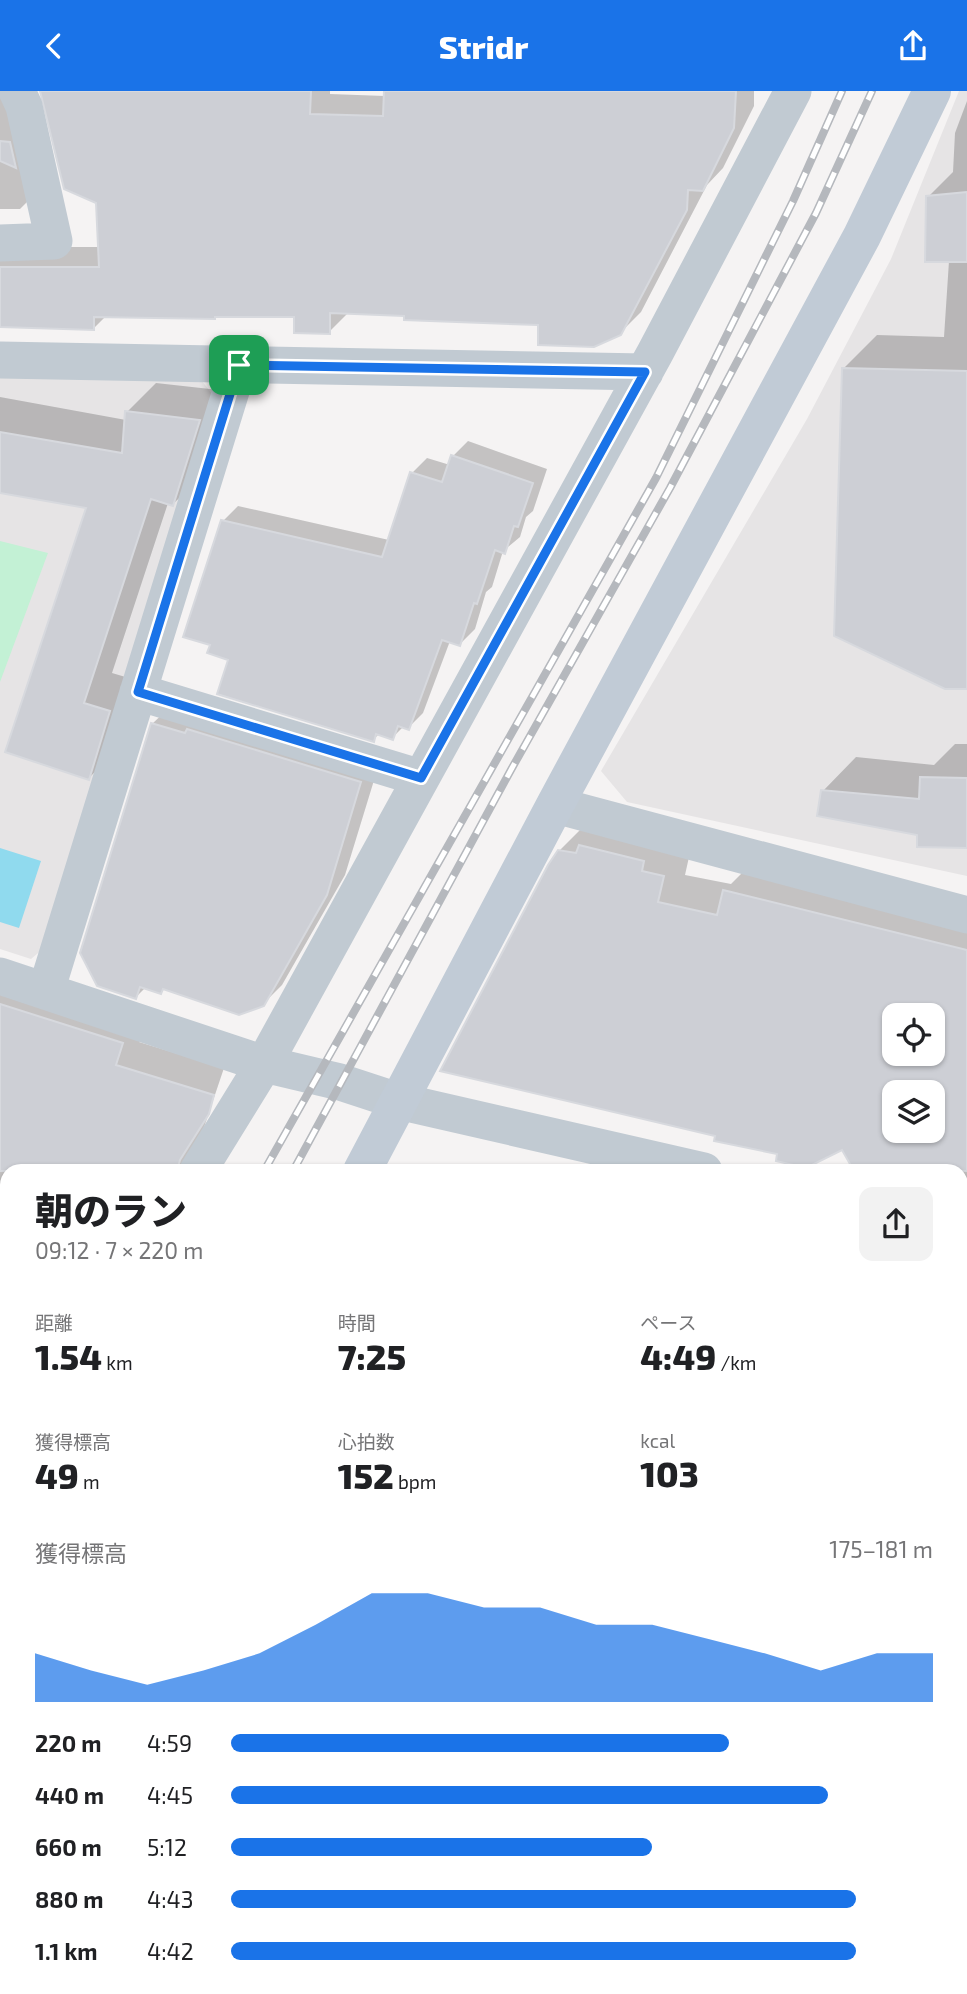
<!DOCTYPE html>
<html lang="ja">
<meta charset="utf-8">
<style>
:root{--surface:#fff;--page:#f2f2f2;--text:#202124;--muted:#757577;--accent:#1a73e8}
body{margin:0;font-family:"Exo 2","Noto Sans JP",sans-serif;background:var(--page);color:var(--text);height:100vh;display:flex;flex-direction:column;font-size:26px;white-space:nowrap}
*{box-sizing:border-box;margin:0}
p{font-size:23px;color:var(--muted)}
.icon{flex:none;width:38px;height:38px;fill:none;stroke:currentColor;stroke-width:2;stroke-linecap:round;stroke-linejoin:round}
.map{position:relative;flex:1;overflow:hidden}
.panel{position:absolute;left:0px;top:1073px;width:968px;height:831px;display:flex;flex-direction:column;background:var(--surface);border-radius:21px 21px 0 0;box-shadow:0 2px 5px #0004}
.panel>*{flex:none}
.buttons{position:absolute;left:882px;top:912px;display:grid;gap:14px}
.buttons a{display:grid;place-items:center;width:63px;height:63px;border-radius:14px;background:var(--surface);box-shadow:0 2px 5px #0004;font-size:35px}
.pin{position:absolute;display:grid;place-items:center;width:60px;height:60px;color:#fff;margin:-30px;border-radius:14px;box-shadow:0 4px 10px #0006}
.round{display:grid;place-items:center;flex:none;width:74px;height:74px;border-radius:14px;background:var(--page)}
.head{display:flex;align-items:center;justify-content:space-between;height:119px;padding:0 35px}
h1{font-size:38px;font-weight:800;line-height:52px}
.figures{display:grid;grid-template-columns:repeat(3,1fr);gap:10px;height:119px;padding:7px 35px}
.figures div{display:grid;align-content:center}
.figures b{font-size:35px;font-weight:800}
.figures small{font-size:19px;font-weight:400}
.figures p{font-size:19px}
.chart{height:196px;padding:14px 35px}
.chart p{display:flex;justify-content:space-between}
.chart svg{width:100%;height:126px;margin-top:7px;fill:var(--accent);opacity:.7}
ul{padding:0 35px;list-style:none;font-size:23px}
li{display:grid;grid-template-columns:112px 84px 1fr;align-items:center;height:52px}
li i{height:18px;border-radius:9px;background:var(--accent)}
header{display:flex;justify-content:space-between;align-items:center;height:91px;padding:0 35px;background:var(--accent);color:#fff;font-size:32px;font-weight:800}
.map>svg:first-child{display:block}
.education{fill:#e6e4e5}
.green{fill:#c3f1d5}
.water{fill:#90daee}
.shadow{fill:#0003;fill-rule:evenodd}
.building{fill:#cdcfd5;stroke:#d7d9de;stroke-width:2;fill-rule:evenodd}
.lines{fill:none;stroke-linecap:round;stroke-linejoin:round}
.street{stroke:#c1cad2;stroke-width:37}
.secondary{stroke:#c1cbd6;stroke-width:38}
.rail-casing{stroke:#b5b8bd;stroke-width:8}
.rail{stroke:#fff;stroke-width:5;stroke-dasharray:16;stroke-linecap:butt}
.route-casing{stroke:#fff;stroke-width:14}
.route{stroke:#1a73e8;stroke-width:9}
</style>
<header><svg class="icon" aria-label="back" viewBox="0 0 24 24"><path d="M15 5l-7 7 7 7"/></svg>Stridr<svg class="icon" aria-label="share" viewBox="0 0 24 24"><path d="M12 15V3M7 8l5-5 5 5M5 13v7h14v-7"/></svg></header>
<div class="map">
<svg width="967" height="1903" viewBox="0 0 967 1903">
<rect width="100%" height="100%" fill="#f5f3f3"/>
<path class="education" d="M959 0H967V785L627 711 601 680 807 328 891 168Z
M0 286 202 290 216 308 44 857 31 868 0 858Z"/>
<path class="green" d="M0 450 48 462 0 591Z"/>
<path class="water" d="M0 757 41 770 19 837 0 831Z"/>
<path class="shadow" d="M0 0 40 98 20 118H0Z
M42 0H330V3L385 5V0H754V15L723 77 707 94 641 221 620 242 540 232 349 221 329 241 296 224H217L215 226 106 225 94 237 0 234V168L17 156H100L98 110Z
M967 10V597L843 278 877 244 944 246 949 170 928 106 953 81 955 42Z
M156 292 228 300 203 384 173 413 168 412 112 582 139 590 118 657 89 687 7 660 88 416 0 400V306L126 329 127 321Z
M468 350 547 378 533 420 526 426 520 446 503 460 492 496 486 501 475 538 460 553 450 550 423 622 408 637 404 635 392 647 380 642 373 649 230 568 212 553 223 430 238 415 389 449 412 382 427 367 450 374 453 365Z
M171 615 379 673 345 784 282 894 263 913 165 896 160 901 146 896 136 906 152 633Z
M955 653H967V756L919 742 823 700 856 666 934 674Z
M587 732 691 757 685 784 731 793 752 772 967 833V1113L961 1112V1080L842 1057 779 1062 717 1044 559 760ZM894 924H933V962H894ZM894 1001H933V1040H894Z
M0 882 146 928 139 951 224 977 192 1072 184 1080H7V1192L0 1191Z
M961 1152 967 1154V1362L961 1361Z
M0 1305 7 1307V1350L0 1357Z
M961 1472 967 1473V1585L961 1583Z
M961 1653 967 1654V1735L961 1733Z
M559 1897H947L967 1903H569L570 1900Z"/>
<path class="building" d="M40 0H311L310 23 383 25 384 0H736L734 37 703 100 688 99 687 119 621 244 594 256 538 254V234L404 229V225L330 222V243L294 242V226H215V228L94 226V239L0 236V176H99L96 112 64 98Z
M0 50 10 51 16 77 0 70Z
M967 101V171H925L926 105Z
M842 277 967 280V598H945L834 545Z
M125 320 200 329 173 415 151 408 84 612 110 620 89 689 5 661 86 417 0 402V341L122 362Z
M451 364 533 392 518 436 514 435 505 463 495 459 477 513 474 512 460 555 442 549 409 639 398 635 393 649 376 643 374 651 217 603 228 569 207 562 210 554 183 546 221 429 382 466 410 381 442 391Z
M151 632 185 642 187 638 361 691 327 804 264 915 239 924 163 898 161 903 140 896 136 908 97 895 80 862Z
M920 686 967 687V757L917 756V744L817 725 821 699 919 708Z
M579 754 644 770 642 780 664 785 658 811 717 824 723 799 967 859V1080H854L842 1059 806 1077 776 1070 777 1063 714 1050 715 1045 440 980 548 774 558 759 576 762ZM894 924H933V962H894ZM894 1001H933V1040H894Z
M0 913 123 952 116 974 214 1004 209 1023 180 1069 177 1080H0Z"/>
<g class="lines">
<path class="street" d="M0 152 54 150 24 15 17 0
M0 269 645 281
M138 601 421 687
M555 714 967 824
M0 885 264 973 340 991 398 1010 704 1080
M46 900 239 274
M198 1080 264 973 655 262 793 0
M961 1138 967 1140
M0 1225 7 1227
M0 1405 7 1393
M961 1468 967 1470
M0 1794 7 1796
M961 1825 967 1827
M323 1897 333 1903"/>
<path class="secondary" d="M362 1080 555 714 862 145 932 0
M0 1742 7 1730"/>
<defs>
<path id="rail" d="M264 1080 656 387 793 110 842 0
M293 1080 512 677 670 397 816 122 872 0
M0 1552 7 1539
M0 1609 7 1596"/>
</defs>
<use href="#rail" class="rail-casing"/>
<use href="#rail" class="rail"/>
</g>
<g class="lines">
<defs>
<path id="route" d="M239 274 645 281 421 687 138 601Z"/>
</defs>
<use href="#route" class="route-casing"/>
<use href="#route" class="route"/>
</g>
</svg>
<div class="buttons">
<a><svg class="icon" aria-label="locate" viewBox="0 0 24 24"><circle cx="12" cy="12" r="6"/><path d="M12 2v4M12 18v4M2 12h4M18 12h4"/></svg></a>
<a><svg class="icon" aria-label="layers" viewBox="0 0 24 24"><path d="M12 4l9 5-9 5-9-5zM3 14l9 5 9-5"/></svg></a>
</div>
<div class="pin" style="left:239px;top:274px;background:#1e9e55"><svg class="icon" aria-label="arrive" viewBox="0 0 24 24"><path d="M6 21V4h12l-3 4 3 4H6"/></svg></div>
<section class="panel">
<div class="head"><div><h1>朝のラン</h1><p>09:12 · 7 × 220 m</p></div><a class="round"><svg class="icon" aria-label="share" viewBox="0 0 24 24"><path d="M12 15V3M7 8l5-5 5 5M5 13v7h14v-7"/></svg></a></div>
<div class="figures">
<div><p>距離</p><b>1.54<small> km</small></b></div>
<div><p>時間</p><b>7:25</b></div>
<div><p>ペース</p><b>4:49<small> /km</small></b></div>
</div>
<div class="figures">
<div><p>獲得標高</p><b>49<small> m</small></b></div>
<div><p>心拍数</p><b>152<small> bpm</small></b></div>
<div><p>kcal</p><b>103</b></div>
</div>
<div class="chart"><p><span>獲得標高</span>175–181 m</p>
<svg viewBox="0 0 160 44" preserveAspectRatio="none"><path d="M0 44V27L10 33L20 38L30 33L40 27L50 17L60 6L70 6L80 11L90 11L100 17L110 17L120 22L130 27L140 33L150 27L160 27V44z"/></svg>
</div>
<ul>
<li><b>220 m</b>4:59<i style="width:71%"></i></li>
<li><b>440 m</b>4:45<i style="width:85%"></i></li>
<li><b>660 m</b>5:12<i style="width:60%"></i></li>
<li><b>880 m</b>4:43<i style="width:89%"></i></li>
<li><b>1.1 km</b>4:42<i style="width:89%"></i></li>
</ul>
</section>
</div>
